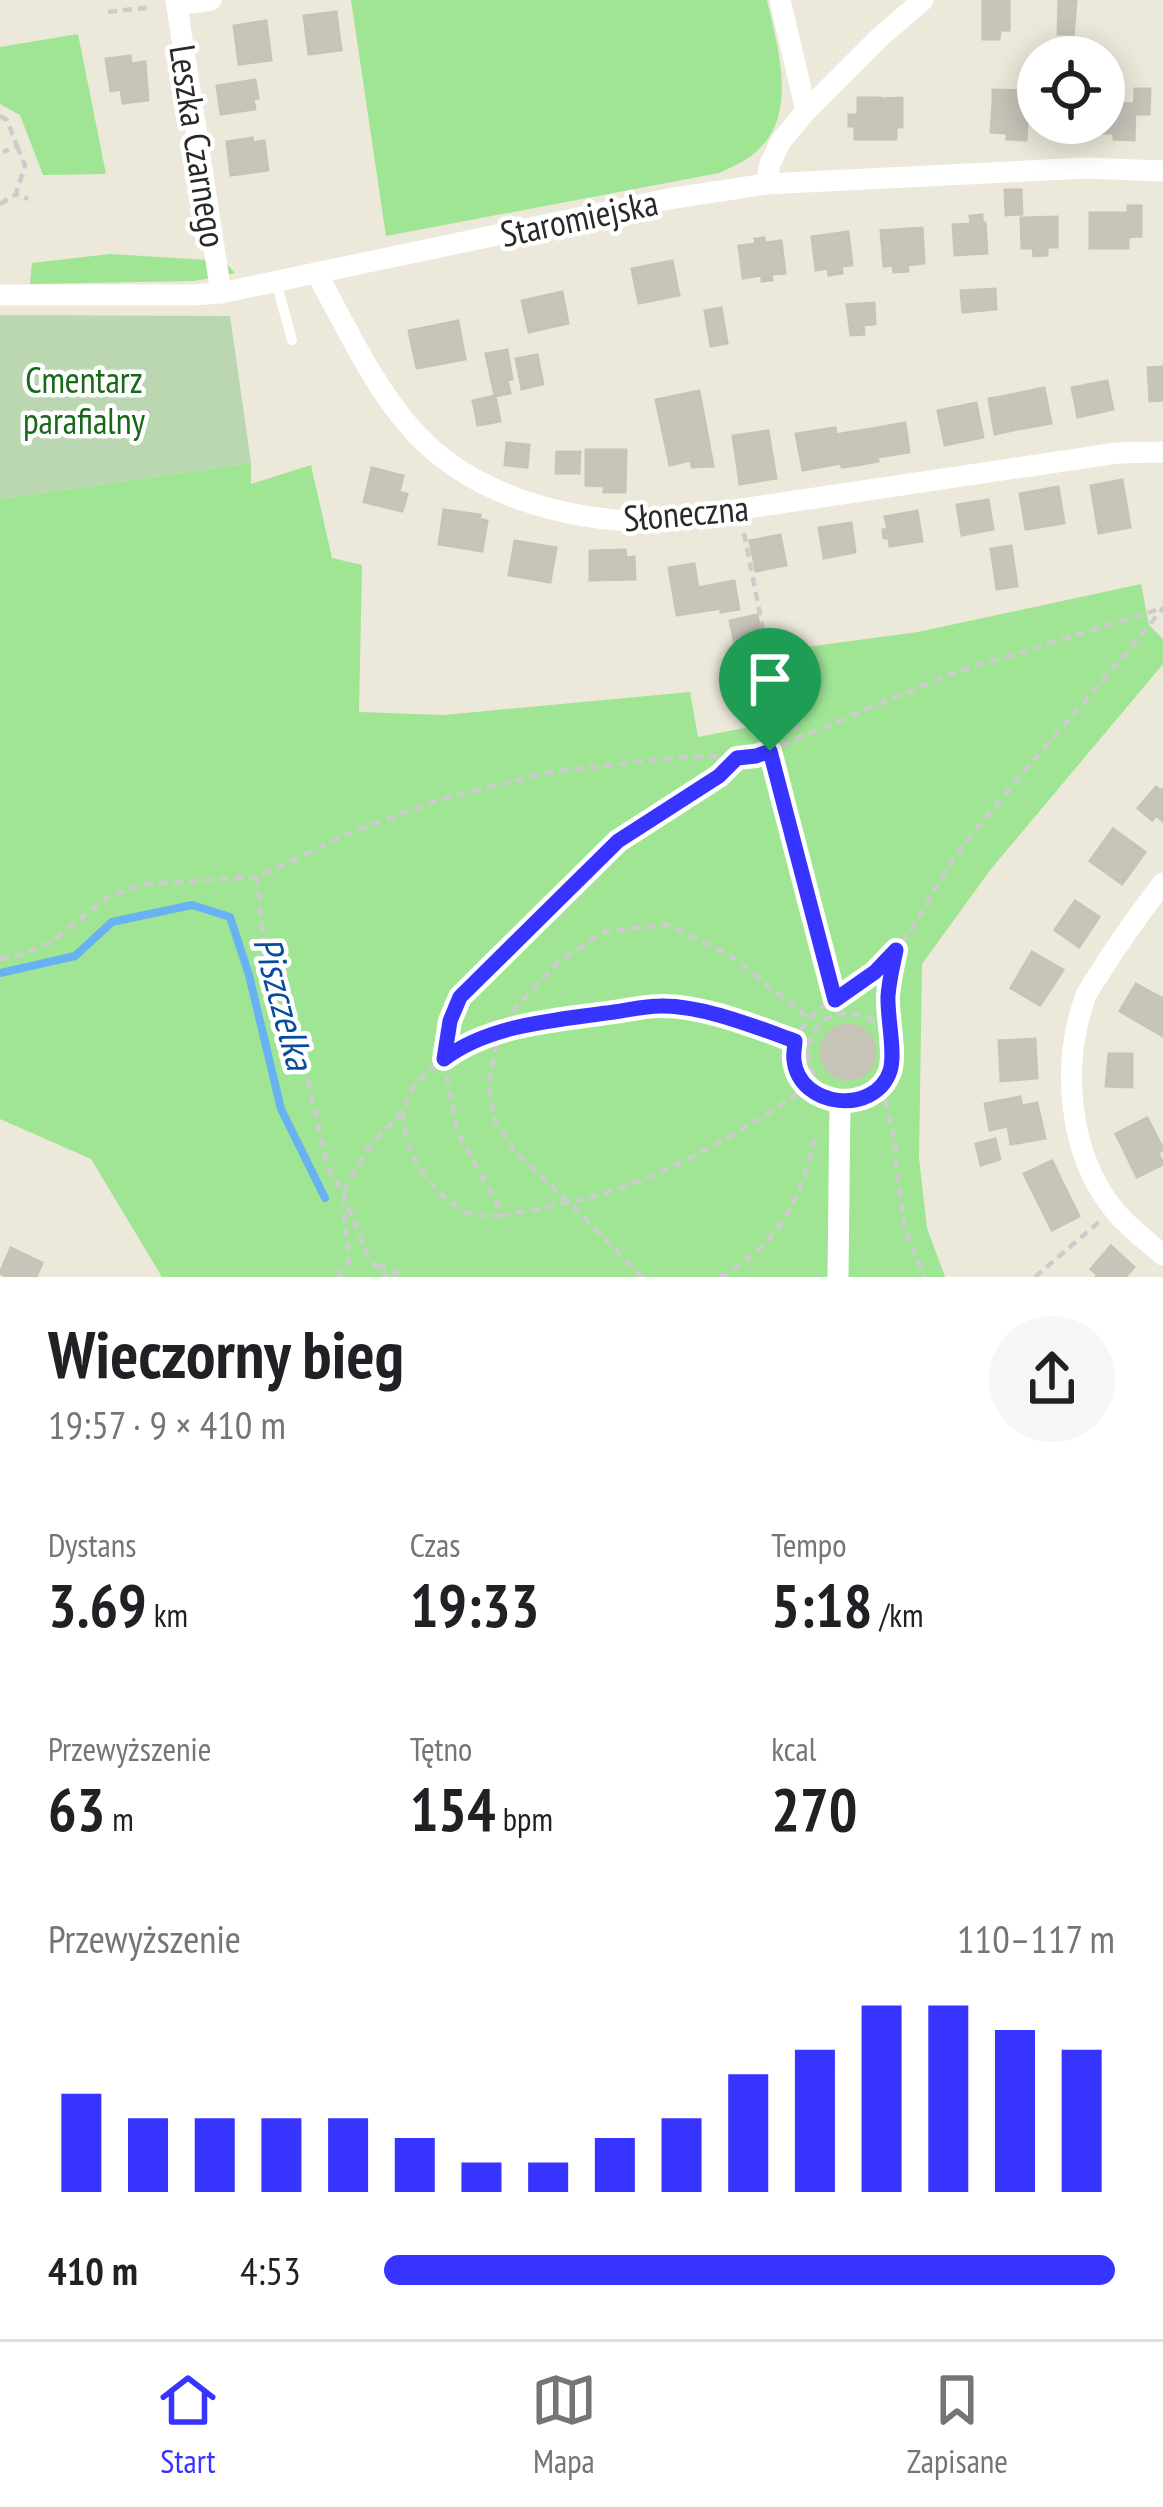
<!DOCTYPE html>
<html lang="pl">
<meta charset="utf-8">
<style>
:root{--surface:#fff;--page:#f6f6f6;--text:#202124;--muted:#757577;--line:#e0e0e0;--accent:#3834ff}
body{margin:0;font-family:"PT Sans Narrow",sans-serif;background:var(--page);color:var(--text);height:100vh;display:flex;flex-direction:column;font-size:45px;white-space:nowrap}
*{box-sizing:border-box;margin:0}
p{font-size:39px;color:var(--muted)}
.icon{flex:none;width:66px;height:66px;fill:none;stroke:currentColor;stroke-width:2;stroke-linecap:round;stroke-linejoin:round}
.map{position:relative;height:1277px;overflow:hidden}
.panel{display:flex;flex-direction:column;background:var(--surface);flex:1}
.panel>*{flex:none}
.controls{position:absolute;left:1017px;top:36px;display:grid;gap:24px}
.controls a{display:grid;place-items:center;width:108px;height:108px;border-radius:50%;background:var(--surface);box-shadow:0 6px 30px #0003;font-size:60px}
.pin{position:absolute;display:grid;place-items:center;width:102px;height:102px;color:#fff;margin:-123px -51px;border-radius:50% 50% 50% 0;rotate:-45deg;box-shadow:0 0 12px #0007}
.pin .icon{rotate:45deg}
.round{display:grid;place-items:center;flex:none;width:126px;height:126px;border-radius:63px;background:var(--page)}
.headline{display:flex;align-items:center;justify-content:space-between;height:204px;padding:0 48px}
h1{font-size:66px;font-weight:600;line-height:90px}
.stats{display:grid;grid-template-columns:repeat(3,1fr);gap:18px;height:204px;padding:12px 48px}
.stats div{display:grid;align-content:center}
.stats b{font-size:60px;font-weight:600}
.stats small{font-size:33px;font-weight:400}
.stats p{font-size:33px}
.chart{height:336px;padding:24px 48px}
.chart p{display:flex;justify-content:space-between}
.chart svg{width:100%;height:216px;margin-top:12px;stroke:var(--accent);stroke-width:6}
ul{padding:0 48px;list-style:none;font-size:39px}
li{display:grid;grid-template-columns:192px 144px 1fr;align-items:center;height:90px}
li i{height:30px;border-radius:15px;background:var(--accent)}
.tabs{display:flex;justify-content:space-around;align-items:center;height:168px;border-top:3px solid var(--line);background:var(--surface);font-size:33px;color:var(--muted)}
.tabs a{display:grid;justify-items:center;gap:6px}
.tabs .active{color:var(--accent)}
.map>svg:first-child{display:block}
.green{fill:#9fe594}
.cemetery{fill:#bbd7b1}
.lines{fill:none;stroke-linecap:round;stroke-linejoin:round}
.stream{stroke:#68b2f3;stroke-width:8}
.building{fill:#c7c4ba;stroke:#c7c4b4;stroke-width:3}
.path{stroke:#ccc;stroke-width:4.5;stroke-dasharray:9 6;stroke-linecap:butt}
.lane{stroke:#fff;stroke-width:10}
.street{stroke:#fff;stroke-width:21}
.route-casing{stroke:#fff;stroke-width:24}
.route{stroke:#3834ff;stroke-width:15}
.labels{text-anchor:middle;stroke-width:9;stroke-linejoin:round;paint-order:stroke}
.street-label{font-size:36px;fill:#292929;stroke:#fff}
.park-label{font-size:36px;fill:#176817;stroke:#fff}
.water-label{font-size:39px;font-style:italic;fill:#084c9e;stroke:#fff}
</style>
<div class="map">
<svg width="1163" height="1277" viewBox="0 0 1163 1277">
<rect width="100%" height="100%" fill="#ece8da"/>
<path class="green" d="M351 0H767C779 53 802 125 745 160 737 165 727 169 719 173L386 236Z
M78 34 106 174 43 175 20 115 0 104V47Z
M110 254 224 261 235 273 195 281 30 284 32 263Z
M251 463V484L311 465 332 558 362 565 359 712 443 715 690 692 698 737 781 721 769 652 918 632 1141 584 1149 625 1163 639V664L991 869 922 964 919 1158 927 1228 945 1277H162L91 1159 0 1119V499Z"/>
<path class="cemetery" d="M0 315 230 316 251 463 0 499Z"/>
<g class="lines">
<path class="stream" d="M0 973 75 956 112 922 192 905 230 917 249 975 281 1109 325 1198"/>
</g>
<path class="building" d="M983 0H1009V30H1000L999 39H983Z
M1059 0H1076L1073 38H1068V34H1058Z
M336 12 341 50 309 54 304 16Z
M266 21 271 60 239 64 234 26Z
M130 56 131 64 145 62 148 100 123 103 121 89 111 91 106 59Z
M255 80 258 98 253 99 255 109 221 114 217 86Z
M1135 89H1150L1149 114H1134Z
M993 90 1023 91 1022 104 993 103Z
M858 98H880V139H855V126H849V115H858Z
M902 98V127H896V139H880V99Z
M993 103 1028 104 1026 140 1007 139V133L991 132Z
M1104 103 1135 104 1134 140 1114 139V133H1099V123H1104Z
M252 138 253 143 264 141 268 170 231 175 227 142Z
M1005 190H1021L1022 214 1006 215Z
M1128 206H1141V236L1128 237Z
M1090 213H1128V248H1090Z
M982 215V223H985L987 253 955 255 953 225 971 224 970 216Z
M1057 217V247H1047V255L1034 256 1033 248H1022L1021 218Z
M922 228 924 263 907 265 908 271 894 272 893 265 884 266 881 231Z
M848 232 852 265 841 266 842 273 829 275 828 268 816 270 812 237Z
M764 238 765 243 781 241 785 273 771 274 772 280 762 281V275L743 278 739 246 756 244 755 239Z
M672 261 679 295 639 303 632 269Z
M995 289 996 309 963 312 961 291Z
M562 292 568 323 529 332 522 301Z
M874 303 875 324 863 325 864 334 851 335 847 305Z
M721 308 727 343 711 346 705 311Z
M458 321 465 359 417 368 409 331Z
M507 350 512 379 507 380 510 393 495 396 486 354Z
M537 355 543 384 522 389 516 359Z
M1163 367V400L1150 401 1148 368Z
M1107 381 1113 409 1078 417 1072 388Z
M1044 388 1051 423 1013 430 1006 396Z
M699 391 713 466 692 467 691 460 670 465 656 400Z
M495 396 500 421 478 425 473 401Z
M1006 396 1013 430 995 434 989 399Z
M976 403 983 437 945 445 938 411Z
M905 423 909 452 877 457 872 429Z
M835 428 841 463 803 470 796 434Z
M872 429 878 461 857 465 852 432Z
M768 431 776 478 740 484 733 436Z
M852 432 857 465 842 467 836 435Z
M507 443 529 445 527 467 505 465Z
M586 450H626L625 492H604V486L586 485Z
M557 452H580L579 473H556Z
M372 468 403 476 399 492 407 494 402 511 364 502Z
M1122 480 1130 527 1099 533 1091 486Z
M1058 487 1064 523 1026 529 1020 494Z
M988 500 993 529 962 535 957 505Z
M444 510 480 515 479 519 487 521 482 551 439 544Z
M917 511 922 541 890 546 889 538H884L883 530 888 529 885 517Z
M851 523 855 552 824 558 819 528Z
M780 535 786 565 756 571 750 541Z
M515 541 556 548 550 582 509 575Z
M1011 546 1017 586 997 589 991 549Z
M625 550 626 558 634 557 635 579 590 580V551Z
M694 564 698 588 718 584 722 608 677 615 669 568Z
M734 581 739 609 721 612 718 584Z
M757 615 765 654 738 659 730 621Z
M1156 787 1161 791 1163 789V821L1156 815 1152 820 1138 808Z
M1113 829 1145 852 1122 884 1090 861Z
M1075 901 1099 917 1079 947 1055 930Z
M1032 952 1063 970 1040 1005 1011 988Z
M1136 984 1163 999V1036L1120 1011Z
M821 1052a27 27 0 1 1 54 0a27 27 0 1 1-54 0Z
M1035 1039 1037 1078 1001 1081 999 1041Z
M1109 1054H1132V1087L1106 1086Z
M1020 1097 1022 1106 1037 1103 1045 1138 1011 1144 1008 1126 990 1130 985 1104Z
M1147 1118 1163 1149 1158 1153 1163 1164 1137 1177 1116 1134Z
M995 1139 1000 1159 981 1165 976 1144Z
M1052 1161 1065 1188 1038 1202 1024 1174Z
M1065 1188 1079 1216 1052 1230 1038 1202Z
M1111 1246 1134 1267 1125 1277H1096L1098 1275 1091 1269Z
M11 1248 42 1263 36 1277H8L0 1273Z"/>
<g class="lines">
<path class="path" d="M108 12 153 7
M0 116 7 120 17 146 3 152
M17 146 25 165 16 194 28 199
M0 204 16 194
M744 533 766 645 801 738
M770 751 835 1000
M737 757 719 776 618 841 566 890 513 948 460 997 450 1021 444 1059 457 1131 503 1215C541 1208 578 1202 614 1190 683 1166 747 1129 806 1088
M257 877 263 937 293 1016 328 1168 343 1193 369 1259 387 1277
M0 959 21 955 51 942 109 896 145 884 257 877 352 832 441 799 551 772 680 757 756 756 950 674 1163 608
M882 1085 894 1137 897 1177 906 1233 925 1277
M823 1087C788 1051 820 999 865 1017 874 1020 882 1028 889 1034
M818 1095C800 1084 788 1062 796 1040 809 1002 871 983 897 949 924 915 940 874 967 841 1030 761 1100 687 1163 608
M864 1097C906 1076 888 1038 888 1000 888 983 893 966 897 950
M344 1191 366 1151 402 1111
M501 1215C489 1216 476 1217 465 1212 457 1209 450 1201 443 1196 415 1171 387 1118 416 1084 463 1029 542 1022 609 1013 626 1011 646 1005 663 1006 709 1008 753 1026 795 1041
M378 1265 405 1277
M337 1277 349 1261 343 1203
M642 1277 569 1202 515 1152 495 1120 488 1085 499 1033 516 1007 557 963 605 931 668 925 731 956 809 1018
M720 1277C781 1244 800 1199 816 1134
M1035 1277 1099 1222"/>
<path class="lane" d="M276 282 292 340"/>
<path class="street" d="M176 0 221 293
M780 0 806 111
M177 5 211 0
M766 184 770 164 781 141 806 111 880 37 923 0
M317 274C345 324 371 382 409 426 469 496 566 521 654 522L1117 453 1163 452
M0 295H193L221 293 668 199 766 184 1086 168 1163 171
M1163 883C1142 910 1123 937 1104 966 1098 977 1089 987 1085 998 1061 1065 1068 1154 1115 1211 1128 1227 1147 1241 1163 1255
M838 1277 840 1100"/>
</g>
<g class="lines">
<defs>
<path id="route" d="M770 751 835 1000 875 972 896 950C893 965 889 981 888 996 887 1017 896 1054 890 1071 875 1116 799 1108 794 1060 793 1053 795 1047 795 1041 756 1027 702 1005 660 1006 645 1006 629 1010 614 1012 558 1020 490 1024 444 1059L450 1021 460 997 618 841 719 776 737 758 756 756Z"/>
</defs>
<use href="#route" class="route-casing"/>
<use href="#route" class="route"/>
</g>
<g class="labels">
<g class="street-label">
<text transform="translate(198 146) rotate(81)" y="13">Leszka Czarnego</text>
<text transform="translate(579 218) rotate(-12)" y="13">Staromiejska</text>
<text transform="translate(686 513) rotate(-5)" y="13">Słoneczna</text>
</g>
<g class="park-label">
<text x="84" y="393">Cmentarz<tspan x="84" dy="41">parafialny</tspan></text>
</g>
<g class="water-label">
<text transform="translate(284 1003) rotate(75)" y="14">Piszczelka</text>
</g>
</g>
</svg>
<div class="controls">
<a><svg class="icon" aria-label="locate" viewBox="0 0 24 24"><circle cx="12" cy="12" r="6"/><path d="M12 2v4M12 18v4M2 12h4M18 12h4"/></svg></a>
</div>
<div class="pin" style="left:770px;top:751px;background:#1e9e55"><svg class="icon" aria-label="arrive" viewBox="0 0 24 24"><path d="M6 21V4h12l-3 4 3 4H6"/></svg></div>
</div>
<section class="panel">
<div class="headline"><div><h1>Wieczorny bieg</h1><p>19:57 · 9 × 410 m</p></div><a class="round"><svg class="icon" aria-label="share" viewBox="0 0 24 24"><path d="M12 15V3M7 8l5-5 5 5M5 13v7h14v-7"/></svg></a></div>
<div class="stats">
<div><p>Dystans</p><b>3.69<small> km</small></b></div>
<div><p>Czas</p><b>19:33</b></div>
<div><p>Tempo</p><b>5:18<small> /km</small></b></div>
</div>
<div class="stats">
<div><p>Przewyższenie</p><b>63<small> m</small></b></div>
<div><p>Tętno</p><b>154<small> bpm</small></b></div>
<div><p>kcal</p><b>270</b></div>
</div>
<div class="chart"><p><span>Przewyższenie</span>110–117 m</p>
<svg viewBox="0 0 160 44" preserveAspectRatio="none"><path d="M5 44V24M15 44V29M25 44V29M35 44V29M45 44V29M55 44V33M65 44V38M75 44V38M85 44V33M95 44V29M105 44V20M115 44V15M125 44V6M135 44V6M145 44V11M155 44V15"/></svg>
</div>
<ul>
<li><b>410 m</b>4:53<i style="width:100%"></i></li>
</ul>
</section>
<nav class="tabs">
<a class="active"><svg class="icon" aria-label="home" viewBox="0 0 24 24"><path d="M3 11l9-7 9 7M6 9v11h12V9"/></svg>Start</a>
<a><svg class="icon" aria-label="map" viewBox="0 0 24 24"><path d="M3 6l6-2 6 2 6-2v14l-6 2-6-2-6 2zM9 4v14M15 6v14"/></svg>Mapa</a>
<a><svg class="icon" aria-label="saved" viewBox="0 0 24 24"><path d="M7 4h10v16l-5-4-5 4z"/></svg>Zapisane</a>
</nav>
